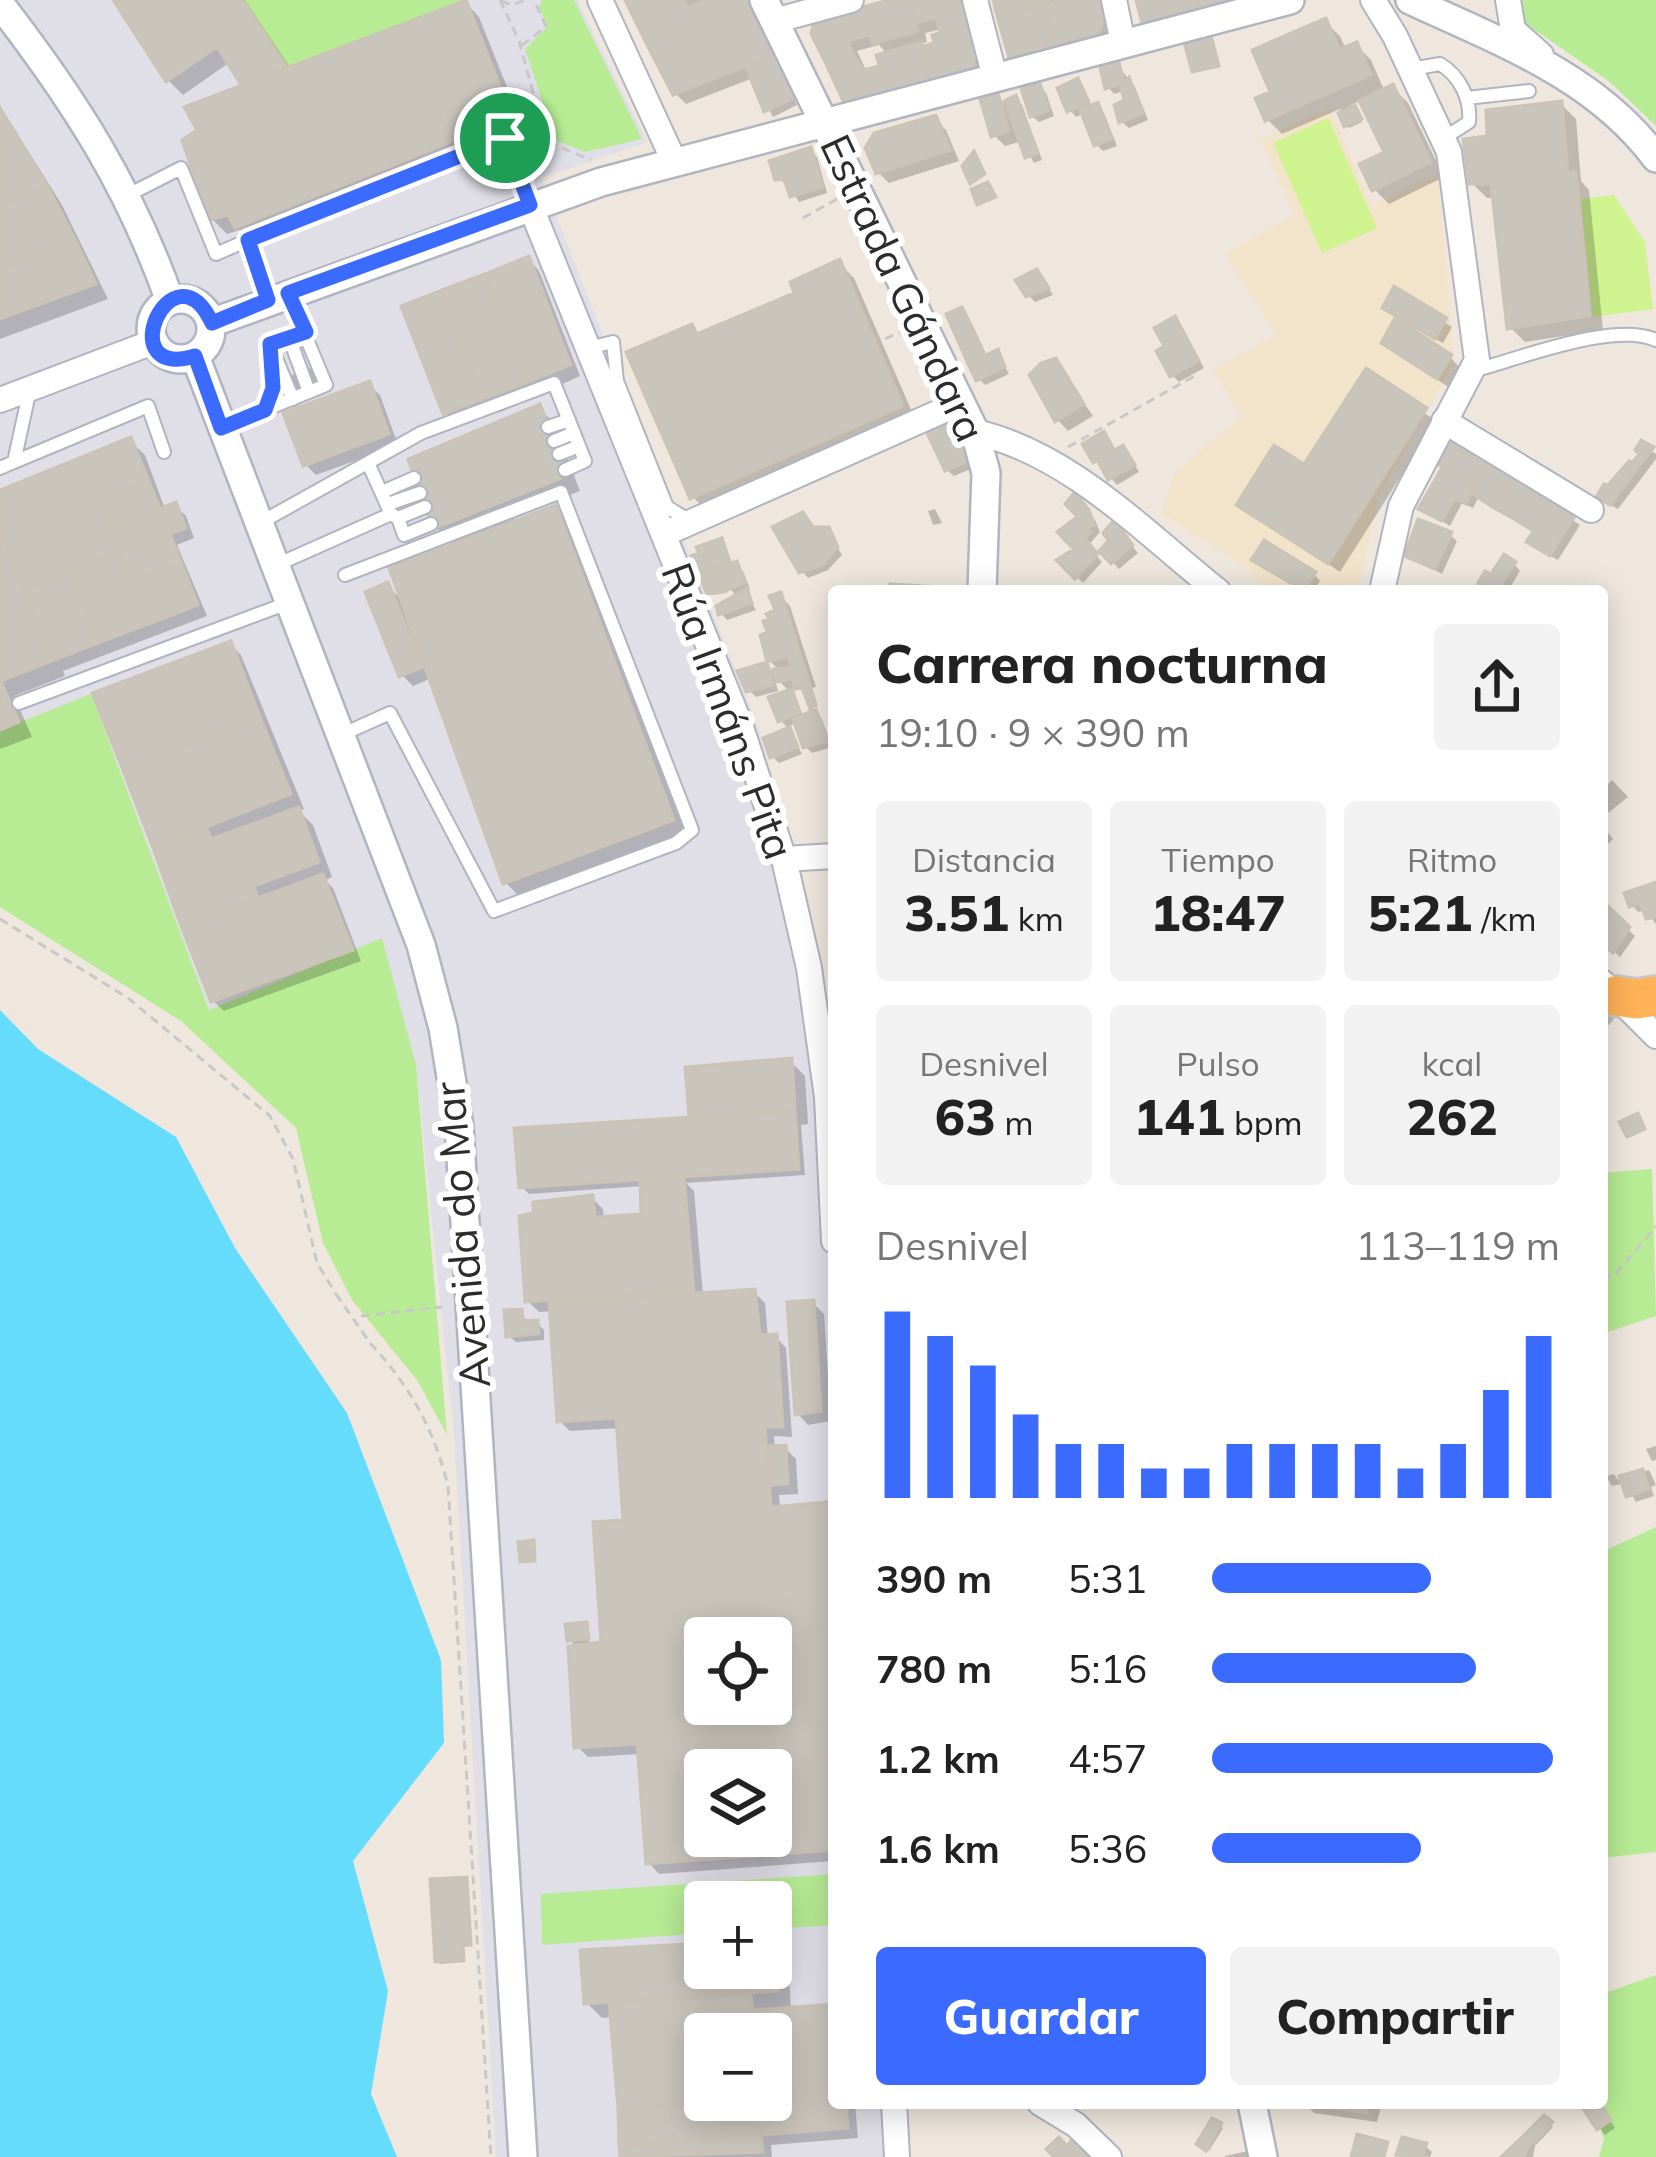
<!DOCTYPE html>
<html lang="es">
<meta charset="utf-8">
<style>
:root{--surface:#fff;--page:#f2f2f2;--text:#222;--muted:#767676;--accent:#3b6aff}
body{margin:0;font-family:Mulish,sans-serif;background:var(--page);color:var(--text);height:100vh;display:flex;flex-direction:column;font-size:45px;white-space:nowrap}
*{box-sizing:border-box;margin:0}
p{font-size:39px;color:var(--muted)}
.icon{flex:none;width:66px;height:66px;fill:none;stroke:currentColor;stroke-width:2;stroke-linecap:round;stroke-linejoin:round}
.map{position:relative;flex:1;overflow:hidden}
.side{position:absolute;left:828px;top:585px;width:780px;height:1524px;display:flex;flex-direction:column;background:var(--surface);border-radius:12px;box-shadow:0 6px 30px #0003}
.side>*{flex:none}
.buttons{position:absolute;left:684px;top:1617px;display:grid;gap:24px}
.buttons a{display:grid;place-items:center;width:108px;height:108px;border-radius:12px;background:var(--surface);box-shadow:0 6px 30px #0003;font-size:60px}
.pin{position:absolute;display:grid;place-items:center;width:102px;height:102px;color:#fff;margin:-51px;border:6px solid #fff;border-radius:50%;box-shadow:0 3px 12px #0007}
.round{display:grid;place-items:center;flex:none;width:126px;height:126px;border-radius:12px;background:var(--page)}
.overview{display:flex;align-items:center;justify-content:space-between;height:204px;padding:0 48px}
h1{font-size:54px;font-weight:800;line-height:90px}
.metrics{display:grid;grid-template-columns:repeat(3,1fr);gap:18px;height:204px;padding:12px 48px}
.metrics div{display:grid;align-content:center;border-radius:12px;background:var(--page);text-align:center}
.metrics b{font-size:51px;font-weight:800}
.metrics small{font-size:33px;font-weight:400}
.metrics p{font-size:33px}
.chart{height:336px;padding:24px 48px}
.chart p{display:flex;justify-content:space-between}
.chart svg{width:100%;height:216px;margin-top:12px;stroke:var(--accent);stroke-width:6}
.button{display:flex;gap:24px;margin-top:auto;padding:24px 48px}
.button a{flex:1;height:138px;border-radius:12px;background:var(--accent);color:#fff;font-size:48px;font-weight:800;line-height:138px;text-align:center}
.button a+a{background:var(--page);color:var(--text)}
ul{padding:0 48px;list-style:none;font-size:39px}
li{display:grid;grid-template-columns:192px 144px 1fr;align-items:center;height:90px}
li i{height:30px;border-radius:15px;background:var(--accent)}
.map>svg:first-child{display:block}
.industrial{fill:#e0dee7;fill-rule:evenodd}
.education{fill:#f2e3cb}
.green{fill:#b7eb94}
.pitch{fill:#cff48f}
.water{fill:#66dcfc}
.shadow{fill:#0003;fill-rule:evenodd}
.building{fill:#cac5bc;stroke:#cbc3b6;stroke-width:3;fill-rule:evenodd}
.lines{fill:none;stroke-linecap:round;stroke-linejoin:round}
.service-casing{stroke:#b1b5c1;stroke-width:16}
.minor-casing{stroke:#b1b5c1;stroke-width:28}
.tertiary-casing{stroke:#b1b5c1;stroke-width:32}
.trunk-casing{stroke:#c8c8c8;stroke-width:44}
.path{stroke:#c8c8c8;stroke-width:3;stroke-dasharray:9 6;stroke-linecap:butt}
.service{stroke:#fff;stroke-width:12}
.minor{stroke:#fff;stroke-width:24}
.tertiary{stroke:#fff;stroke-width:27}
.trunk{stroke:#ffb256;stroke-width:39}
.path-bridge{stroke:#c8c8c8;stroke-width:3;stroke-dasharray:9 6;stroke-linecap:butt}
.route-casing{stroke:#fff;stroke-width:24}
.route{stroke:#3b6aff;stroke-width:15}
.labels{text-anchor:middle;stroke-width:12;stroke-linejoin:round;paint-order:stroke}
.street-label{font-size:42px;fill:#2c2c2c;stroke:#fff}
</style>
<div class="map">
<svg width="1656" height="2157" viewBox="0 0 1656 2157">
<rect width="100%" height="100%" fill="#efe7dd"/>
<path class="industrial" d="M0 0H577L647 142 541 178 760 733 808 905 834 1090V2103H901L907 2157H496L454 1436 416 1065 381 939 209 1010 91 695 0 730ZM705 1638H771V1704H705ZM705 1770H771V1836H705ZM705 1902H771V1968H705ZM705 2034H771V2100H705Z"/>
<path class="education" d="M1330 108 1372 206 1438 172 1454 363 1379 497 1357 591H1270L1242 565 1161 513 1175 472 1242 416 1213 371 1276 334 1225 254 1295 215 1260 139Z"/>
<path class="green" d="M243 0H462L287 67Z
M542 0H574L642 139 585 152 555 140 525 49 547 27 539 7Z
M1522 0H1656V126L1610 82 1528 25 1520 17Z
M91 694 209 1010 382 938 416 1065 447 1435 417 1380 352 1300 323 1243 296 1128 181 1021 0 907V730Z
M1652 1169 1656 1316 1602 1334V1173Z
M1656 1527V1852L1602 1858V1552Z
M834 1874V1925L771 1929V1902H705V1933L542 1945 541 1894Z
M1656 1975V2157H1599L1604 2138 1588 2103H1602V1994Z"/>
<path class="pitch" d="M1328 118 1377 228 1322 253 1273 143Z
M1614 195 1645 242 1653 309 1593 317 1581 199Z"/>
<path class="water" d="M0 1010 38 1049 176 1137 235 1248 347 1413 441 1660 444 1743 353 1861 388 1991 371 2094 397 2157H0Z"/>
<path class="shadow" d="M116 0H245L291 69 465 2 479 17 521 122 496 144 252 241 240 230 227 234 212 219 246 86 230 62 183 95 168 80Z
M628 0H749L797 105 773 117 753 78 686 104 675 93Z
M900 0H968L987 69 848 103 816 24ZM942 29 946 43 924 49 919 44 927 42 925 33ZM879 45 888 55 883 68 867 72 857 51Z
M996 0H1107L1114 33 1023 67 1012 57Z
M1139 0H1295L1160 37 1145 22Z
M1325 22 1340 36 1346 50 1356 45 1371 60 1385 92 1393 88 1408 103 1444 177 1389 204 1374 189 1388 153 1362 100 1351 105 1362 122 1349 128 1340 109 1282 134 1267 119 1273 93Z
M1118 66 1135 87 1148 120 1129 128 1122 122 1128 101 1124 91 1114 94 1108 87Z
M1078 82 1093 108 1098 106 1104 113 1117 146 1103 151 1096 144 1084 113 1076 117 1070 110Z
M1039 87 1046 93 1054 116 1039 122 1032 116Z
M997 97 1004 104 1016 99 1022 105 1042 160 1034 163 1022 141 1005 146 994 135Z
M1561 104 1576 119 1581 181 1589 190 1603 330 1525 342 1510 327 1496 198H1487L1472 183 1490 139Z
M0 106 62 205 108 299 0 339Z
M935 119 946 130 959 161 889 183 878 172Z
M810 150 817 157 827 193 799 202 789 185 777 179Z
M529 260 539 271 580 376 501 412 497 408 456 423 446 412Z
M839 263 854 278 916 421 708 512 693 497 692 328 700 336 798 295Z
M1043 279 1053 295 1035 302 1028 295Z
M1395 291 1452 327 1443 343 1392 314Z
M961 311 987 357 997 352 1009 374 985 385 979 379 950 316Z
M1175 320 1204 368 1179 382 1172 375 1168 347Z
M1384 342 1450 357 1460 368 1448 387Z
M1055 362 1093 416 1068 431 1058 420Z
M320 365 327 380 291 394 284 378Z
M1366 372 1436 421 1340 572 1240 504 1305 468Z
M369 385 380 395 398 445 316 475 305 464Z
M539 408 554 423 580 491 513 518 515 523 555 508 570 523 687 835 520 897 505 882 432 678 413 686 402 675 388 586 405 604 455 546 436 528 411 461Z
M951 425 957 432 971 469 954 476 947 470Z
M1103 435 1116 453 1129 455 1139 472 1117 485 1111 478 1096 461Z
M130 441 145 455 165 509 175 505 186 516 194 538 177 545 207 616 63 671 65 676 14 696 32 737 0 749V492Z
M1453 443 1580 525 1558 560 1536 548V532L1478 498 1473 508 1462 503 1450 526 1422 509 1445 468Z
M1642 444 1656 454V459L1618 509 1606 503 1643 454Z
M1075 497 1095 520 1100 532 1088 546 1102 562 1083 583 1060 560 1068 553 1090 563 1062 533 1082 517Z
M935 509 942 523 933 525 928 511Z
M814 530H827L842 555 828 570 808 578 802 571Z
M1120 531 1138 553 1119 569 1103 551Z
M1450 535 1457 541 1442 574 1408 556Z
M721 542 734 566 743 571 750 589 745 591 756 610 727 620 721 613 738 597 721 580 726 593 712 595 700 573Z
M1255 560 1314 574 1320 581 1314 591H1301Z
M1514 564 1520 571 1508 591H1477Z
M780 595 790 606 816 687 811 688 817 707H813L805 689 791 691 804 717 815 712 822 719 832 747 812 753 805 746 797 722 787 727 780 720 790 692 774 676 778 691 756 697 749 690 766 666 773 672H781L770 661Z
M230 644 241 655 304 809 299 811 313 825 332 877 325 880 333 888 361 961 224 1011 213 1001 126 769Z
M789 730 802 754 779 763 772 756Z
M1612 780 1628 797 1602 818V790Z
M1602 825 1613 839 1602 850Z
M1656 885V924L1645 910 1638 912 1632 905Z
M1608 911 1635 936 1620 957 1602 940V914Z
M1602 1007 1614 1019 1603 1031H1602Z
M790 1061 805 1076 808 1124 801 1125 805 1175 686 1183 694 1191 703 1295 754 1292 765 1303 768 1338 776 1337 786 1348 792 1437 774 1436 775 1449 785 1448 796 1459 798 1494 779 1495 780 1509 827 1506 834 1513V1861L659 1874 649 1863 641 1754 588 1757 577 1746 578 1648 570 1640 586 1625 590 1646 604 1645 626 1522 620 1428 570 1431 559 1420 552 1311 539 1312 528 1301 592 1198 603 1209 604 1220 644 1217 643 1186 529 1194 522 1187 692 1120 689 1070ZM705 1638H771V1704H705ZM705 1770H771V1836H705Z
M813 1303 824 1314 831 1421 808 1425 798 1414Z
M521 1312 528 1323H537L544 1330V1340L516 1342 509 1336Z
M1656 1446V1460L1652 1461 1646 1449Z
M1649 1470 1656 1485 1651 1487 1654 1496 1636 1502 1625 1483 1612 1486 1606 1476 1614 1474 1618 1480Z
M466 1880 472 1946 464 1947 465 1962 440 1964 438 1961Z
M773 1941 788 1956 791 2010 834 2007V2103H855L858 2138 771 2145 772 2157H622L613 2017 602 2018 587 2003 705 1946V1968H771ZM705 2034H771V2100H705Z
M1305 2103H1382L1377 2122 1314 2113Z
M1582 2103H1599L1615 2128 1605 2135Z
M1544 2119 1553 2127 1535 2146 1533 2157H1505Z
M1213 2122 1223 2128 1209 2151 1200 2144Z
M1425 2146 1432 2152 1430 2157 1399 2154Z
M1248 2151 1253 2157H1225V2156Z"/>
<path class="building" d="M113 0H243L287 67 241 85 217 47 166 82Z
M466 0 508 106 481 130 235 228 228 215 209 220 182 140 197 130 184 107Z
M625 0H684L695 21 646 43Z
M705 0H746L775 56 724 75 688 8Z
M889 0H909L918 31 873 44 862 7Z
M909 0H962L969 25 940 33 936 18 916 23Z
M993 0H1049L1050 3 997 16Z
M1061 0H1100L1104 21 1098 34 1055 45 1045 4Z
M1136 0H1232L1142 23Z
M1045 4 1055 45 1009 58 997 16Z
M862 7 870 35 848 41 853 53 825 62 811 34 814 21Z
M1326 18 1339 49 1357 42 1371 75 1265 121 1255 98 1270 92 1252 50Z
M695 21 724 75 673 95 646 43Z
M969 25 978 56 971 70 933 81 923 46 934 43 932 35Z
M1211 35 1219 66 1192 72 1184 42Z
M921 42 933 81 888 94 876 55Z
M853 53 863 70 879 66 888 94 845 105 825 62Z
M775 56 796 97 764 112 746 67Z
M1119 62 1124 83 1105 89 1100 67Z
M1129 77 1143 113 1119 123 1114 105 1124 100 1121 88Z
M1078 78 1089 102 1067 112 1057 88Z
M1040 83 1049 110 1030 117 1021 88Z
M1393 84 1431 162 1372 191 1359 164 1384 152 1359 101Z
M998 93 1009 131 991 137 980 99Z
M1016 95 1038 153 1025 158 1004 101Z
M1562 101 1568 172H1576L1590 316 1507 329 1491 184H1469L1463 139 1487 136 1486 110Z
M1098 102 1112 139 1094 146 1080 110Z
M1355 105 1362 119 1344 127 1338 113Z
M0 108 48 187 0 205Z
M936 115 951 150 876 174 865 148 874 133Z
M811 147 823 187 790 197 784 179 775 180 769 161Z
M974 151 985 174 970 184 962 166Z
M988 182 996 197 977 205 971 189Z
M48 187 76 241 0 269V205Z
M76 241 96 284 0 319V269Z
M529 256 571 365 526 383 485 274Z
M840 259 903 406 690 499 626 352 692 324 697 334 794 293 790 282Z
M1037 269 1049 288 1026 297 1015 280Z
M485 274 526 383 483 399 442 290Z
M1394 286 1447 318 1435 339 1382 308Z
M442 290 483 399 443 414 401 306Z
M962 307 974 331 957 339 946 314Z
M1175 316 1199 361 1170 377 1156 351 1164 346 1154 328Z
M1395 318 1452 355 1437 379 1381 343Z
M974 331 985 355 968 364 957 339Z
M998 349 1005 367 976 381 968 364Z
M1056 358 1084 404 1055 422 1029 375 1041 363Z
M1366 368 1427 408 1328 564 1236 505 1274 445 1304 464Z
M370 381 389 434 303 466 283 413Z
M540 404 567 476 433 529 408 459Z
M951 422 967 462 945 471 927 433Z
M1104 431 1114 450 1093 463 1082 444Z
M131 437 149 481 99 499 119 552 24 589 0 526V490Z
M1452 438 1488 461 1475 485 1437 464Z
M1641 440 1654 447 1610 505 1596 497 1604 484 1608 485 1629 461 1633 462 1639 454 1635 450Z
M1123 445 1135 465 1108 480 1097 460Z
M1488 461 1512 477 1494 508 1471 493Z
M1442 467 1475 485 1466 504 1431 487Z
M1512 477 1531 490 1514 519 1494 508Z
M149 481 160 508 110 528 99 499Z
M1431 487 1455 498 1442 521 1418 509Z
M1531 490 1552 502 1533 531 1514 519Z
M1075 492 1089 510 1094 525 1088 528 1065 504Z
M176 502 186 528 119 552 110 528Z
M1552 502 1575 516 1550 556 1526 542Z
M556 505 674 820 503 884 389 568Z
M803 512 813 527H829L838 547 822 565 799 573 772 527Z
M1077 517 1091 532 1073 549 1057 532Z
M1418 519 1452 532 1435 569 1404 556Z
M1114 520 1133 545 1111 564 1099 551 1108 541 1103 533Z
M0 526 52 661 1 681 0 679Z
M170 534 182 564 131 581 119 552Z
M722 538 730 562 697 575 691 556 699 553 696 547Z
M1264 540 1316 572 1304 591 1251 560Z
M1087 541 1098 554 1075 579 1056 560Z
M119 552 149 624 98 643 73 570Z
M1504 554 1516 562 1497 591H1473L1485 571 1491 574Z
M737 561 745 583 727 590 718 569Z
M182 564 198 605 149 624 131 581Z
M717 568 726 591 707 594 699 575Z
M73 570 98 643 52 661 24 589Z
M388 582 423 667 399 677 365 592Z
M890 584 940 587 939 591H890Z
M747 588 752 603 718 615 716 606Z
M781 592 807 676 776 682 773 669 791 667 788 657 767 662 760 635 767 632 763 621 769 619 766 614 775 610 769 596Z
M231 641 260 717 123 770 92 693Z
M767 662 773 685 746 692 737 671Z
M807 676 816 704 810 709 802 688 795 689 793 681Z
M0 679 19 722 0 730Z
M792 689 800 712 778 722 768 697Z
M816 709 828 741 803 748 793 719Z
M260 717 291 794 153 848 123 770Z
M790 727 798 747 770 758 763 738Z
M299 807 319 862 254 886 258 898 181 926 153 848 207 828 211 839Z
M323 874 353 950 211 1002 181 926Z
M1656 882V898L1629 907 1624 893Z
M1656 898V917L1646 919 1640 903Z
M1608 906 1630 927 1613 953 1602 944V912Z
M792 1058 795 1111 689 1117 685 1067Z
M795 1111 799 1169 519 1188 514 1128Z
M1638 1113 1645 1129 1627 1137 1619 1122Z
M684 1177 694 1291 525 1302 519 1216 533 1213V1202L593 1195 595 1217 641 1214 640 1180Z
M755 1289 760 1335 777 1334 783 1427H765L771 1507 828 1502 834 1596V1850L646 1864 637 1744 574 1748 568 1646 601 1642 593 1522 623 1520 616 1418 557 1422 549 1303ZM705 1638H771V1704H705ZM705 1770H771V1836H705Z
M814 1300 821 1411 795 1415 787 1302Z
M522 1309 523 1321 538 1320 539 1334 506 1337 504 1310Z
M786 1445 788 1484 772 1485 769 1446Z
M1643 1469 1649 1489 1626 1497 1619 1476Z
M534 1540 535 1561 520 1562 518 1542Z
M587 1622 589 1639 567 1641 565 1624Z
M467 1877 471 1945H463L464 1960 435 1962 430 1879Z
M771 1938H774L778 1991 584 2004 580 1950 705 1943V1968H771Z
M751 1992 754 2034H705V2100H738L618 2109 609 2002Z
M834 2004V2094L771 2098V2034H754L753 2010Z
M834 2094V2103H846L848 2128 761 2135 758 2100Z
M758 2100 761 2135 619 2146 618 2109Z
M1301 2103H1369L1367 2113Z
M1579 2103H1600L1611 2120 1597 2130Z
M1544 2115 1553 2122 1535 2142 1526 2133Z
M1212 2118 1222 2123 1206 2151 1196 2144Z
M1526 2133 1532 2139 1524 2157H1501Z
M1357 2134 1388 2142 1384 2157H1351Z
M761 2135 763 2152 620 2157 619 2146Z
M1059 2137 1067 2146 1073 2138 1094 2157H1054L1046 2149Z
M1402 2137 1427 2143 1422 2157 1396 2155Z"/>
<g class="lines">
<defs>
<path id="service" d="M1411 69 1440 64C1460 76 1471 99 1469 122L1444 138
M1467 98 1529 91
M128 195 181 168 216 254 248 240
M268 300 248 240 505 138 529 204
M289 337 309 392
M588 348 613 342 617 381 667 507 690 521
M275 356 293 399
M1476 370C1521 358 1615 321 1656 340
M265 410 273 388 270 344
M225 426 326 385 288 294
M548 427 569 420
M554 441 574 433
M559 454 579 446
M14 462 148 406 164 452
M0 468 14 462 30 389
M382 492 414 478
M388 504 420 493
M391 514 398 518 404 535 431 524
M398 518 425 507
M258 524 421 433 554 383 585 461 565 470
M274 566 391 514 368 463
M19 703 288 603
M341 735 390 713 494 911 676 843 692 830 561 492 345 575"/>
<path id="minor" d="M600 0 674 161
M975 0 995 78
M1114 0 1123 43
M1373 0 1395 36 1449 152 1477 360 1401 506 1382 591
M1508 0 1513 30 1541 55
M774 21 851 0
M530 205 740 724 784 859 809 968 827 1097 834 1241
M0 400 153 342
M1444 421 1591 510
M975 432C1069 453 1144 532 1218 591
M664 534 960 403
M784 859 834 856
M1602 982 1656 1036
M894 2103 897 2157
M1040 2103 1076 2125 1109 2157"/>
<path id="tertiary" d="M764 0 975 432 986 473 982 591
M1410 0C1500 42 1595 76 1656 158
M0 4C74 100 129 185 170 301
M151 329a30 30 0 1 1 60 0a30 30 0 1 1-60 0Z
M211 323 601 182 1290 0
M195 356 421 945 443 1028 459 1126 523 2157
M1252 2103 1263 2157"/>
<path id="trunk" d="M1616 996 1637 999 1656 996"/>
</defs>
<use href="#service" class="service-casing"/>
<use href="#minor" class="minor-casing"/>
<use href="#tertiary" class="tertiary-casing"/>
<use href="#trunk" class="trunk-casing"/>
<path class="path" d="M500 0 519 41 544 132 550 143 591 160
M501 1 512 5 526 0
M522 45 546 27 537 6 540 0
M803 218 837 199
M885 339 900 332
M1068 447 1198 374
M0 919 128 998 270 1116 293 1159 317 1263 336 1294
M1602 1278 1616 1274 1656 1226
M361 1316 442 1307
M370 1343C410 1386 434 1429 448 1486L491 2157"/>
<use href="#service" class="service"/>
<use href="#minor" class="minor"/>
<use href="#tertiary" class="tertiary"/>
<use href="#trunk" class="trunk"/>
<path class="path-bridge" d="M336 1294 370 1343"/>
</g>
<g class="lines">
<defs>
<path id="route" d="M505 138 530 205 288 293 306 332 270 344 273 388 265 410 221 428 195 356C109 381 173 240 212 323L268 300 248 240Z"/>
</defs>
<use href="#route" class="route-casing"/>
<use href="#route" class="route"/>
</g>
<g class="labels">
<g class="street-label">
<text transform="translate(903 288) rotate(65)" y="15">Estrada Gándara</text>
<text transform="translate(728 711) rotate(70)" y="15">Rúa Irmáns Pita</text>
<text transform="translate(462 1235) rotate(-95)" y="15">Avenida do Mar</text>
</g>
</g>
</svg>
<div class="buttons">
<a><svg class="icon" aria-label="locate" viewBox="0 0 24 24"><circle cx="12" cy="12" r="6"/><path d="M12 2v4M12 18v4M2 12h4M18 12h4"/></svg></a>
<a><svg class="icon" aria-label="layers" viewBox="0 0 24 24"><path d="M12 4l9 5-9 5-9-5zM3 14l9 5 9-5"/></svg></a>
<a>+</a>
<a>−</a>
</div>
<div class="pin" style="left:505px;top:138px;background:#1e9e55"><svg class="icon" aria-label="arrive" viewBox="0 0 24 24"><path d="M6 21V4h12l-3 4 3 4H6"/></svg></div>
<section class="side">
<div class="overview"><div><h1>Carrera nocturna</h1><p>19:10 · 9 × 390 m</p></div><a class="round"><svg class="icon" aria-label="share" viewBox="0 0 24 24"><path d="M12 15V3M7 8l5-5 5 5M5 13v7h14v-7"/></svg></a></div>
<div class="metrics">
<div><p>Distancia</p><b>3.51<small> km</small></b></div>
<div><p>Tiempo</p><b>18:47</b></div>
<div><p>Ritmo</p><b>5:21<small> /km</small></b></div>
</div>
<div class="metrics">
<div><p>Desnivel</p><b>63<small> m</small></b></div>
<div><p>Pulso</p><b>141<small> bpm</small></b></div>
<div><p>kcal</p><b>262</b></div>
</div>
<div class="chart"><p><span>Desnivel</span>113–119 m</p>
<svg viewBox="0 0 160 44" preserveAspectRatio="none"><path d="M5 44V6M15 44V11M25 44V17M35 44V27M45 44V33M55 44V33M65 44V38M75 44V38M85 44V33M95 44V33M105 44V33M115 44V33M125 44V38M135 44V33M145 44V22M155 44V11"/></svg>
</div>
<ul>
<li><b>390 m</b>5:31<i style="width:63%"></i></li>
<li><b>780 m</b>5:16<i style="width:76%"></i></li>
<li><b>1.2 km</b>4:57<i style="width:98%"></i></li>
<li><b>1.6 km</b>5:36<i style="width:60%"></i></li>
</ul>
<div class="button"><a>Guardar</a><a>Compartir</a></div>
</section>
</div>
